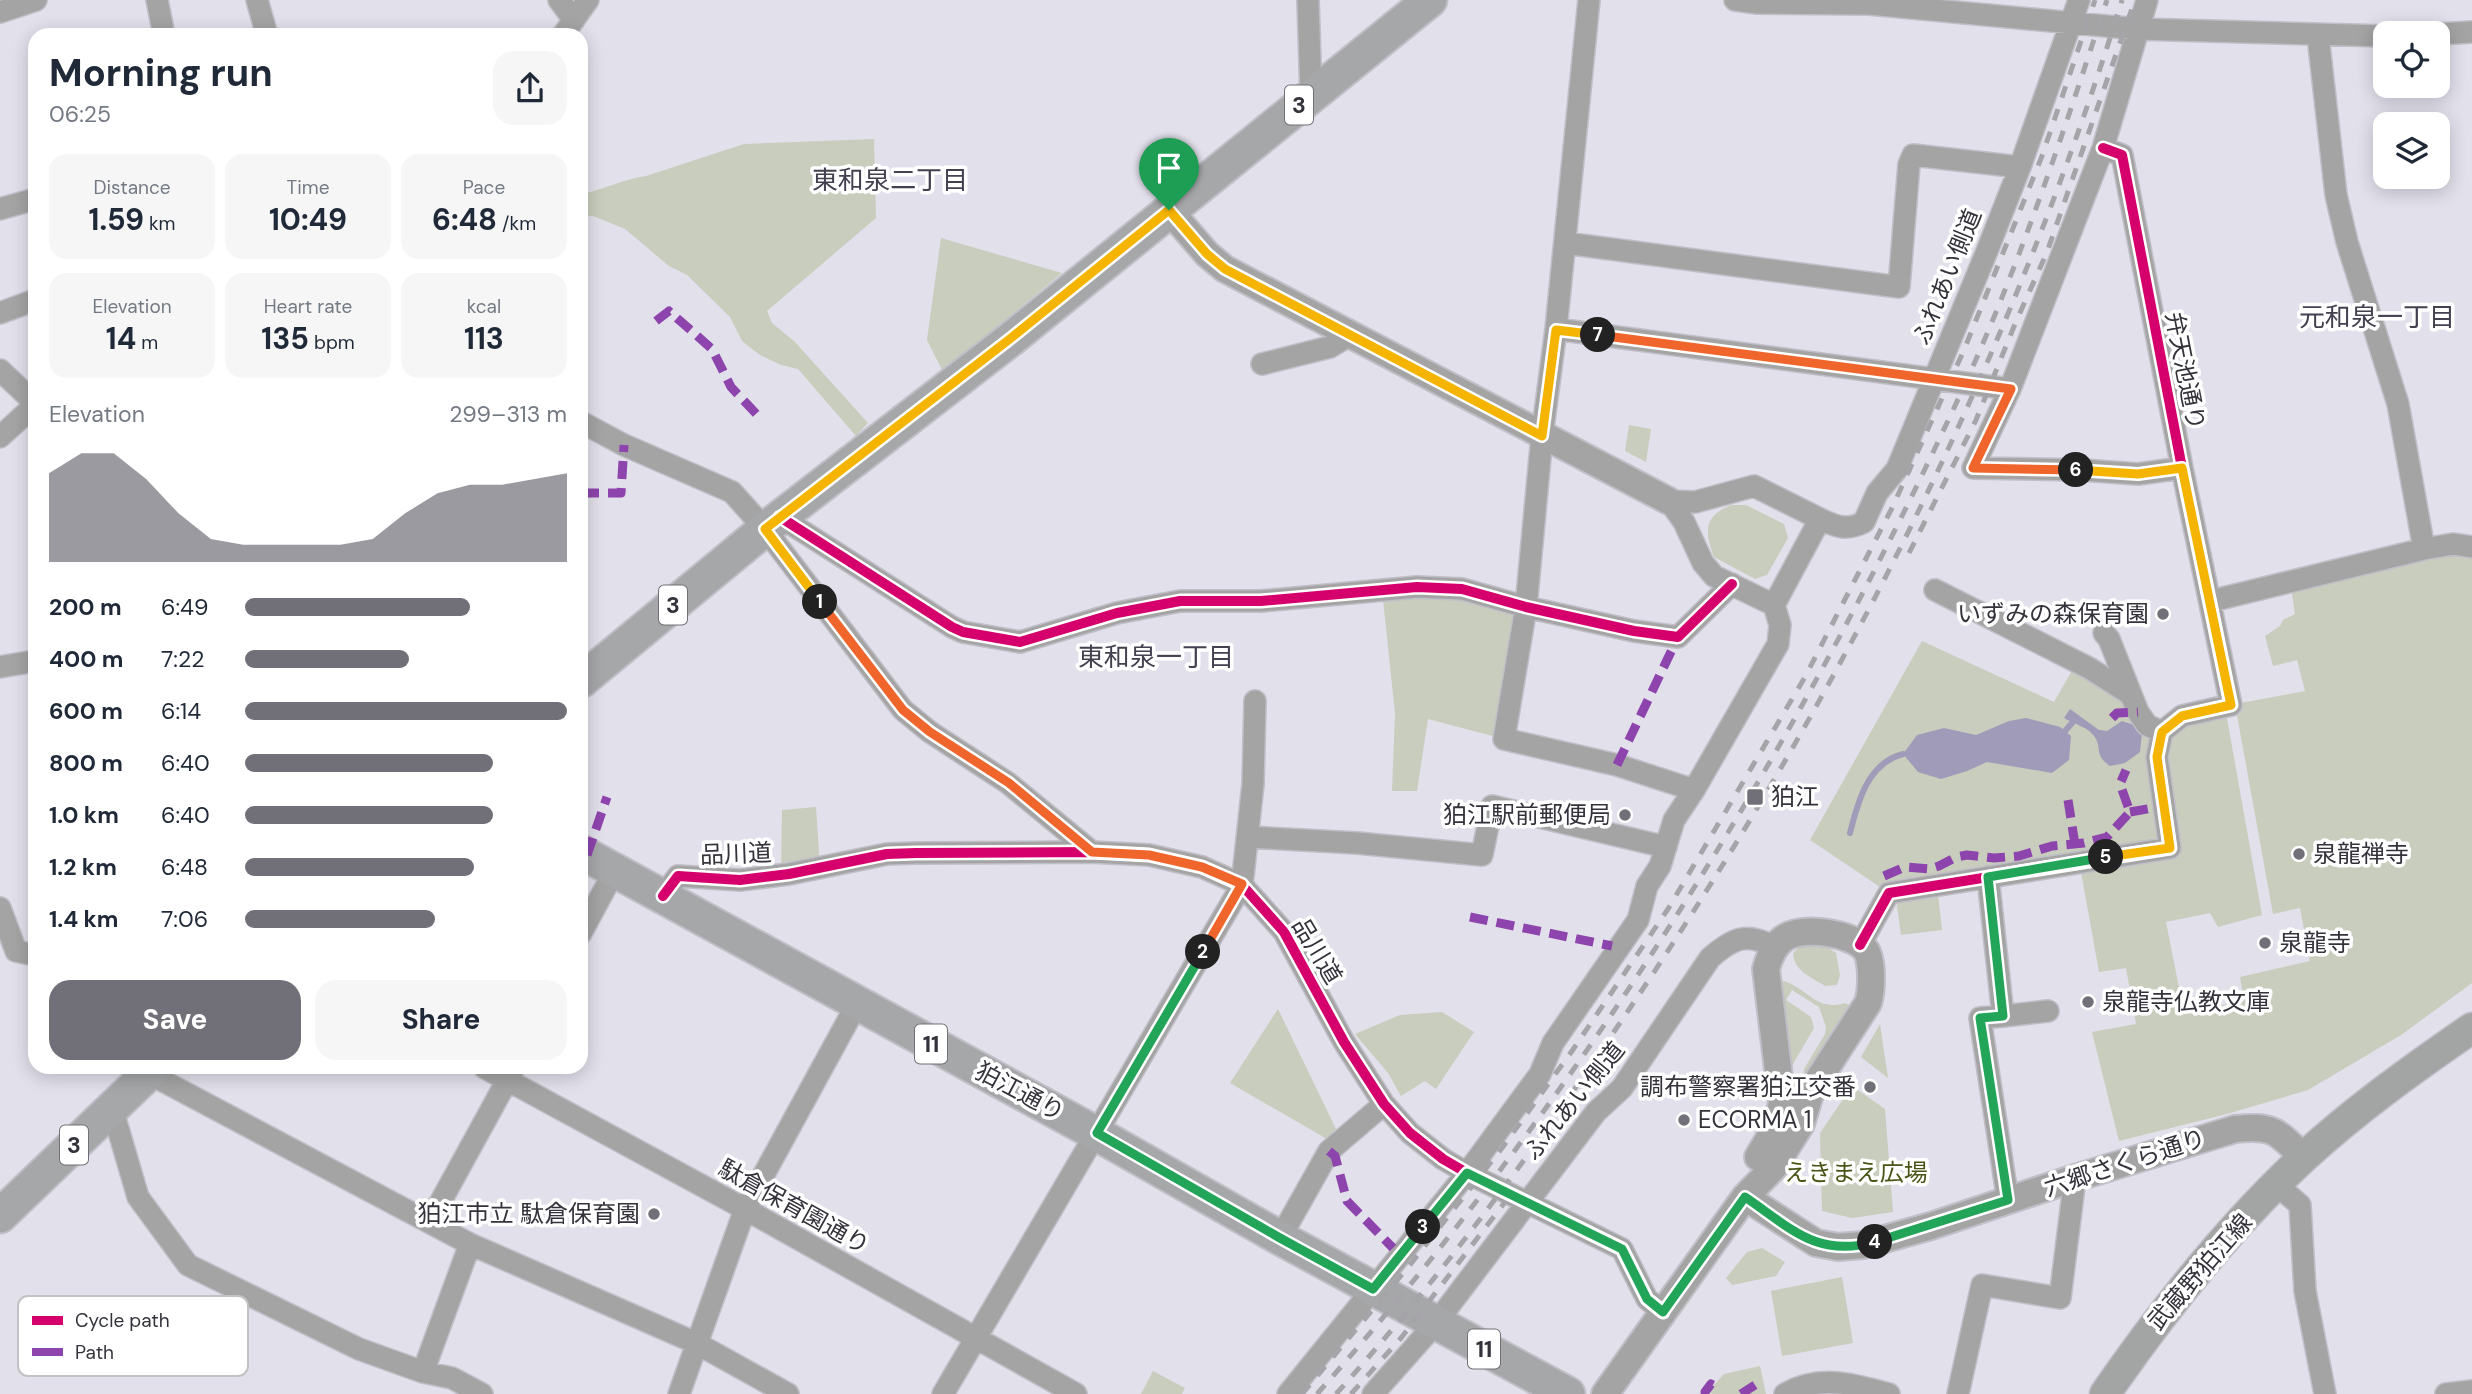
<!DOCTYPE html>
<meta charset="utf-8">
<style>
:root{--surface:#fff;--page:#f6f6f7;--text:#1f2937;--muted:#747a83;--accent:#717079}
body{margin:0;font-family:"DM Sans","Noto Sans JP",sans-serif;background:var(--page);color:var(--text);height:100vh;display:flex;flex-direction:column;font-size:26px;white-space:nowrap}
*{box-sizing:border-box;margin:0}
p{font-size:23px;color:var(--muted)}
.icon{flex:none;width:38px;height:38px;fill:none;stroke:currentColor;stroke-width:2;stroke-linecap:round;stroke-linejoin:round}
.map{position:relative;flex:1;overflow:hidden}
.drawer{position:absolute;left:28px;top:28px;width:560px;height:1046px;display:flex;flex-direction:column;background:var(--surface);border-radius:21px;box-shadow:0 4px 18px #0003}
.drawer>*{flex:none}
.fabs{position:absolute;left:2373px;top:21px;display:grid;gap:14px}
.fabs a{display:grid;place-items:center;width:77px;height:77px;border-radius:14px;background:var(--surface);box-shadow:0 4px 18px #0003;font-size:35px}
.pin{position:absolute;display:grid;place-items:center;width:60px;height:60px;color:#fff;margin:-72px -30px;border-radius:50% 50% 50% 0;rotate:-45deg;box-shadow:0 0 7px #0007}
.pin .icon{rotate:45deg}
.km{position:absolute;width:35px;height:35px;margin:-18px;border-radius:50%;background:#222;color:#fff;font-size:19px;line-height:35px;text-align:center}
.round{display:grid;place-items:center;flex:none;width:74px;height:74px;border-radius:21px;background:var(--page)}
.headline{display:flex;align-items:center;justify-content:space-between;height:119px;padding:0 21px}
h1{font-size:38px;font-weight:700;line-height:52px}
.metrics{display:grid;grid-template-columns:repeat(3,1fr);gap:10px;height:119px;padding:7px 21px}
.metrics div{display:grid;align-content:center;border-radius:18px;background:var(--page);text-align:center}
.metrics b{font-size:30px;font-weight:700}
.metrics small{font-size:19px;font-weight:400}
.metrics p{font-size:19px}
.chart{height:196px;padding:14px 21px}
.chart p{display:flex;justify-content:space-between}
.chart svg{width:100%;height:126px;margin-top:7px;fill:var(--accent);opacity:.7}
.cta{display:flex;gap:14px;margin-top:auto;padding:14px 21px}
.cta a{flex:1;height:80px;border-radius:21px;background:var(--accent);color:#fff;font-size:28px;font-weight:700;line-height:80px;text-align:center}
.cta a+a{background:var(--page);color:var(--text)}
ul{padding:0 21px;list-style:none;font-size:23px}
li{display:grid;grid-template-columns:112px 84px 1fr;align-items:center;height:52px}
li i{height:18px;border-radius:9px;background:var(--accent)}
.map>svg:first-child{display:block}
.green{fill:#c8cdbd}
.water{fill:#a09bb9}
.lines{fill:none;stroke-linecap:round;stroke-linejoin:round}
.stream{stroke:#a09bb9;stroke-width:6}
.minor-casing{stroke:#c0bec7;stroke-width:24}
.tertiary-casing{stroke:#c0bec7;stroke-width:30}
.secondary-casing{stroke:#c0bec7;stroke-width:33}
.primary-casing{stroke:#c0bec7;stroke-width:37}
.minor{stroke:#a4a4a4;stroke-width:21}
.tertiary{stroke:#a4a4a4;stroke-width:26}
.secondary{stroke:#a3a4a4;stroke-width:30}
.primary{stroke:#a6a7a9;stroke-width:33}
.rail{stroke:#a5a4a8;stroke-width:5;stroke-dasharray:12 12;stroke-linecap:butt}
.quiet{stroke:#8e44ad;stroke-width:9;stroke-dasharray:18 9;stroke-linecap:butt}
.cycleway-casing{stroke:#fff;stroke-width:15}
.cycleway{stroke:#d6006c;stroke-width:10}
.split-1-casing{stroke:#fff;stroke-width:14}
.split-2-casing{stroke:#fff;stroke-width:14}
.split-3-casing{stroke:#fff;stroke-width:14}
.split-4-casing{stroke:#fff;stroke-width:14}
.split-5-casing{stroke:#fff;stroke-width:14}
.split-6-casing{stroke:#fff;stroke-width:14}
.split-7-casing{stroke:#fff;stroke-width:14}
.split-8-casing{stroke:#fff;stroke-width:14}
.split-1{stroke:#f5b400;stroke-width:9}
.split-2{stroke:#f0652b;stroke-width:9}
.split-3{stroke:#22a559;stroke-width:9}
.split-4{stroke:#22a559;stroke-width:9}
.split-5{stroke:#22a559;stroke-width:9}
.split-6{stroke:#f5b400;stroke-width:9}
.split-7{stroke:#f0652b;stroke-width:9}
.split-8{stroke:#f5b400;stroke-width:9}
.poi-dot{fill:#717079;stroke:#fff;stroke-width:2.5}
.labels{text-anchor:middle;stroke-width:7;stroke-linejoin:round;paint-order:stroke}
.shield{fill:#fff;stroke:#717076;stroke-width:2}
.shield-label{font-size:23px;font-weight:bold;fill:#34333b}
.street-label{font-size:24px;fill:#34333b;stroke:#fff}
.poi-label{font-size:24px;fill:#34333b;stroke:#fff;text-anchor:start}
.park-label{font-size:24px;fill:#495517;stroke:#fff}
.neighbourhood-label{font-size:26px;fill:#434150;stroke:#fff}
.key{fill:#fff;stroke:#c2c2c4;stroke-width:2}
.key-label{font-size:19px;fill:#34333b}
</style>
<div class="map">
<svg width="2472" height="1394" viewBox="0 0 2472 1394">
<rect width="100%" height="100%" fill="#e2e0eb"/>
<path class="green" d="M874 139 876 218 767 311 772 323 795 342 868 423 856 436 798 369 781 365 760 355 742 341 730 317 687 275 669 266 625 229 593 216 581 217V194C603 190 623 179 646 176L744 144Z
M941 238 1062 273 943 372 927 340Z
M1629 425 1651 429 1646 462 1625 451Z
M1731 505H1746L1784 524 1788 538 1767 575 1755 579 1714 557C1704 531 1704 516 1731 505Z
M2472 547V983L2401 1035 2308 1090 2227 1114 2119 1141 2092 1032 2136 1024 2126 968 2099 972 2079 861 1889 893 1810 840 1922 641 2054 702 2077 662 2130 694 2147 724 2225 707 2262 915 2218 927 2210 913 2166 922 2184 1013 2244 1001 2240 977 2310 961 2300 908 2273 914 2235 704 2305 691 2297 660 2273 666 2265 636 2280 626 2283 620 2295 614 2290 581Z
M1382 590 1526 607 1504 739 1428 719 1417 791H1392L1395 713Z
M816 807 820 868 781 874 782 810Z
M1938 894 1942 930 1901 935 1896 899Z
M1806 944 1827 947 1836 953 1840 975 1837 985 1825 986C1811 977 1794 971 1793 953L1800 946Z
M1784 981C1808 989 1817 1012 1845 1003L1849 1005 1803 1077 1804 1069 1825 1034 1826 1027 1819 1007 1792 990 1786 1000 1811 1017 1814 1028 1793 1064 1791 1073 1779 984Z
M1278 1009 1336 1129 1327 1139 1230 1083Z
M1442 1012 1474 1032 1436 1089 1425 1081 1401 1096 1388 1073 1355 1034 1400 1015Z
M1880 1024 1888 1078 1861 1057Z
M1852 1086 1885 1109 1893 1212 1852 1218 1822 1211 1820 1133Z
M1762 1248 1785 1262 1776 1276 1732 1285 1726 1278 1747 1252Z
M1842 1277 1853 1343 1782 1356 1771 1291Z
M1760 1366 1766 1394H1712L1708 1391 1724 1374Z
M1153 1371 1185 1388 1182 1394H1141Z"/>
<path class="water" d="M2070 709 2099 730 2107 731 2122 721 2134 725 2142 733 2140 752 2125 763 2110 766C2093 754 2103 748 2094 736 2088 727 2074 724 2064 718Z
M2026 718 2060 727 2071 736 2069 760 2052 773 1987 762 1967 771 1941 779 1918 772 1903 754 1917 735 1944 728 1976 735 2009 721Z"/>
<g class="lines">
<path class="stream" d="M2065 731 2072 723
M1850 833C1858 801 1868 763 1903 754"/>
<defs>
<path id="minor" d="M157 0 164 35
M257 0 267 35
M559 0 574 20
M1308 0 1311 95
M1589 0 1556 329 1542 436 1526 607 1504 739 1617 765 1694 790
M1735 0 1757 3 1869 4 2138 29 2385 36
M2147 0 2103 148 2010 389 1973 468 2082 470 2138 474 2182 468
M0 12 36 0
M2438 34 2472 32
M563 35 588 0
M2318 36 2336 195 2347 242 2398 404 2424 549
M0 209 35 199
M1565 243 1899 287 1909 164 1913 155 2020 167
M0 313 35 300
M1556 329 2010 389
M1262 364 1330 347 1350 335
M0 370 35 403
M581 422 624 445 732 492 765 529 903 710 930 732 1008 783 1092 852
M0 437 35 405
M1754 486 1820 519 1774 605 1714 576 1703 563 1684 522 1669 501 1695 502Z
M780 517 952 627 963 632 1020 642 1117 613 1180 601H1261L1417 587 1462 589 1526 607 1634 631 1678 637 1732 584
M1820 519C1837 527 1847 531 1864 522L1877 493 1897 469 1987 251 2020 167 2079 0
M1935 590 2089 668 2130 694
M2211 601 2424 549 2453 544 2472 547
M2104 633 2109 639 2138 712 2147 725 2162 732
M0 667 35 661
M1248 837 1357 843 1482 855 1492 806 1666 847
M1988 877 2003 1016 1980 1018 2008 1201
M663 896 678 876 740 880 789 874 887 854 916 853 1092 852 1149 855 1202 867 1242 885 1284 932 1344 1042 1384 1104 1410 1133 1443 1159 1467 1173 1622 1249 1647 1299 1663 1312
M0 908 16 951 35 955
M581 933 615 870
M1860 945 1889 893 2170 848 2157 757 2162 732 2182 716 2231 705 2182 468 2122 155 2103 148
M2003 1016 2048 1011
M485 1068 745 1209 1076 1394
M148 1073 470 1244 696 1343 788 1394
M112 1108 138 1197 188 1265 359 1349 423 1372 452 1378 482 1394
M2277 1185 2300 1205 2305 1291 2325 1394
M430 1221 514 1068
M1280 1238 1329 1151 1384 1104
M423 1372 470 1244
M679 1394 745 1209 857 1004
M943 1394 1242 885 1253 784 1255 701
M1288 1394 1467 1173 1540 1074 1553 1043 1638 920 1647 886 1660 866 1674 820 1694 790 1778 644 1780 625 1774 605
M1373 1394 1436 1323 1596 1112 1622 1088 1710 958C1733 938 1747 931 1776 948
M1785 1394C1819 1374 1853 1384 1889 1394
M1958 1394 1982 1285 2060 1298 2075 1178
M2446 1394 2472 1391"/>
<path id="tertiary" d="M1169 210 1207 254 1225 269 1669 501
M1745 1197 1816 1243 1838 1247 1863 1245 1931 1226 2075 1178 2235 1129C2273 1125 2277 1131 2304 1158
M1605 1394 1745 1197 1774 1167 1801 1124 1811 1091 1868 1003C1872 991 1873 959 1865 949 1851 933 1805 926 1786 937 1775 943 1769 958 1766 969L1782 1103 1776 1127 1758 1157"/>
<path id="secondary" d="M2105 1394C2163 1310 2228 1228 2303 1158 2355 1110 2414 1068 2472 1028"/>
<path id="primary" d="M581 681 765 529 1011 339 1430 0
M581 852 1097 1134 1280 1238 1568 1394
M0 1216 154 1068"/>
</defs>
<use href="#minor" class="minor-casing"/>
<use href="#tertiary" class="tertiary-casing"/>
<use href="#secondary" class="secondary-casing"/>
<use href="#primary" class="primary-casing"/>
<use href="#minor" class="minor"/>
<use href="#tertiary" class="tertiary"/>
<use href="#secondary" class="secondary"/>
<use href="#primary" class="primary"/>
<path class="rail" d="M1909 553 1976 420 2015 324 2047 252 2135 0
M1302 1394 1409 1266 1502 1148 1572 1051 1668 909 1805 677 1892 508 1964 350 2042 156 2095 0
M1317 1394C1575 1104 1789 762 1953 410 2015 279 2062 137 2107 0
M1336 1394C1444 1274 1540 1142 1630 1008 1840 697 2011 359 2122 0
M1351 1394 1401 1338 1515 1189"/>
<path class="quiet" d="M656 321 669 311 712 349 731 387 762 420
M581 493H621L624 445
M2112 718 2117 713 2138 712
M1617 765 1678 637
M2068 800 2076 851
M2130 812 2164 806
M587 855 607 797
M1884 876 1905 867 1929 869 1939 866 1956 857 1967 855 1994 858 2019 856 2052 846 2084 843 2107 837 2130 812 2120 784 2126 770
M1470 917 1612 946
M1329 1151 1335 1156 1347 1201 1393 1248
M1709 1394 1705 1392 1711 1384 1713 1385
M1741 1394 1755 1385"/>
<defs>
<path id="cycleway" d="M780 517 952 627 963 632 1020 642 1117 613 1180 601H1261L1417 587 1462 589 1526 607 1634 631 1678 637 1732 584
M663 896 678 876 740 880 789 874 887 854 916 853 1092 852 1149 855 1202 867 1242 885 1284 932 1344 1042 1384 1104 1410 1133 1443 1159 1467 1173 1622 1249 1647 1299 1663 1312
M1860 945 1889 893 2170 848 2157 757 2162 732 2182 716 2231 705 2182 468 2122 155 2103 148"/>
</defs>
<use href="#cycleway" class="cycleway-casing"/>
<use href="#cycleway" class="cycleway"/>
</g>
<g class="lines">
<defs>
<path id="split-1" d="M820 602 765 529 1011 338 1169 210"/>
<path id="split-2" d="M820 602 903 710 930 732 1009 783 1092 852 1149 855 1202 867 1242 884 1203 952"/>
<path id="split-3" d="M1203 952 1097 1133 1280 1238 1373 1289 1423 1227"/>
<path id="split-4" d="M1423 1227 1467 1173 1622 1249 1647 1299 1663 1312 1745 1197C1791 1228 1816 1258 1875 1242"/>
<path id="split-5" d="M1875 1242 2008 1200 1980 1018 2003 1016 1988 877 2106 857"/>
<path id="split-6" d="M2076 470 2138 474 2182 468 2231 705 2182 716 2162 732 2157 757 2170 848 2106 857"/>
<path id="split-7" d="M1598 335 2011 389 1973 468 2076 470"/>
<path id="split-8" d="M1169 210 1207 254 1225 269 1542 436 1556 330 1598 335"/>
</defs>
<use href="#split-1" class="split-1-casing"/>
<use href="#split-2" class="split-2-casing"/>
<use href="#split-3" class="split-3-casing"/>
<use href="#split-4" class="split-4-casing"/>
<use href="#split-5" class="split-5-casing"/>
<use href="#split-6" class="split-6-casing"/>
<use href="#split-7" class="split-7-casing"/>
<use href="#split-8" class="split-8-casing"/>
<use href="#split-1" class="split-1"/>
<use href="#split-2" class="split-2"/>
<use href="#split-3" class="split-3"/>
<use href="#split-4" class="split-4"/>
<use href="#split-5" class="split-5"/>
<use href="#split-6" class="split-6"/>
<use href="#split-7" class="split-7"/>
<use href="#split-8" class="split-8"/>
</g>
<g class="poi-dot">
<circle cx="2163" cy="614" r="7"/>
<rect x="1746" y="788" width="18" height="18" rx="3.5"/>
<circle cx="1625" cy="815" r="7"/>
<circle cx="2299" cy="854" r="7"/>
<circle cx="2265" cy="943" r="7"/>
<circle cx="2088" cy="1002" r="7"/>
<circle cx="1870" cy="1087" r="7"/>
<circle cx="1684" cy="1120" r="7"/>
<circle cx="654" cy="1214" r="7"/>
</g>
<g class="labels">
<g class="shield">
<rect x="1285" y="85.5" width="28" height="39" rx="5"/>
<rect x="659" y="585.5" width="28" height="39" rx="5"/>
<rect x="915" y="1024.5" width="32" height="39" rx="5"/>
<rect x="60" y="1125.5" width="28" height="39" rx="5"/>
<rect x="1468" y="1329.5" width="32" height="39" rx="5"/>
</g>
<g class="shield-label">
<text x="1299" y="113">3</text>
<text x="673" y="613">3</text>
<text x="931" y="1052">11</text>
<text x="74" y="1153">3</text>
<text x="1484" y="1357">11</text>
</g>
<g class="street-label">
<text transform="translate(1947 277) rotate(-68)" y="8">ふれあい側道</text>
<text transform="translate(2185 371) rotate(79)" y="8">弁天池通り</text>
<text transform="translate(736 854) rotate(-2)" y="8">品川道</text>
<text transform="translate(1317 951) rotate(59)" y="8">品川道</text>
<text transform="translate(1020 1092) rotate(28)" y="8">狛江通り</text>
<text transform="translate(1574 1101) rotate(-51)" y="8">ふれあい側道</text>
<text transform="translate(2125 1163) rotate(-18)" y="8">六郷さくら通り</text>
<text transform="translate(794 1207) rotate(29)" y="8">駄倉保育園通り</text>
<text transform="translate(2200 1272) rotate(-49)" y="8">武蔵野狛江線</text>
</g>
<g class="poi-label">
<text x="2149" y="622" text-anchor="end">いずみの森保育園</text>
<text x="1771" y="805">狛江</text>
<text x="1611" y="823" text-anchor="end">狛江駅前郵便局</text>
<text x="2313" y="862">泉龍禅寺</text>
<text x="2279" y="951">泉龍寺</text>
<text x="2102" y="1010">泉龍寺仏教文庫</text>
<text x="1856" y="1095" text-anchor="end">調布警察署狛江交番</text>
<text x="1698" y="1128">ECORMA 1</text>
<text x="640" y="1222" text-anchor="end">狛江市立 駄倉保育園</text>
</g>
<g class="park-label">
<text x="1856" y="1181">えきまえ広場</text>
</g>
<g class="neighbourhood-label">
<text x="890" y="189">東和泉二丁目</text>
<text x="2377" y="326">元和泉一丁目</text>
<text x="1156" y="666">東和泉一丁目</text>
</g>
</g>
<rect x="18" y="1296" width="230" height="80" rx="10" class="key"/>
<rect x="32" y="1316" width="31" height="9" fill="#d6006c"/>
<rect x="32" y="1348" width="31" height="8" fill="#8e44ad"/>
<g class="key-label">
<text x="75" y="1327">Cycle path</text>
<text x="75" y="1359">Path</text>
</g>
</svg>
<div class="fabs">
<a><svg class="icon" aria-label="locate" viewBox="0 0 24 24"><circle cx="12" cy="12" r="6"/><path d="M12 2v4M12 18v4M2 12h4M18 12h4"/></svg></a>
<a><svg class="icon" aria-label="layers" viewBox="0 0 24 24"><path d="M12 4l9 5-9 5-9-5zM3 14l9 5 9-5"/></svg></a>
</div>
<div class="pin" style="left:1169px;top:210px;background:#1e9e55"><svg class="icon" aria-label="arrive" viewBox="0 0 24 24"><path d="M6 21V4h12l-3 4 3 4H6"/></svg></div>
<b class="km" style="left:820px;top:602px">1</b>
<b class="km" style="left:1203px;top:952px">2</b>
<b class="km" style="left:1423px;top:1227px">3</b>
<b class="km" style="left:1875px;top:1242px">4</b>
<b class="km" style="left:2106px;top:857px">5</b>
<b class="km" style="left:2076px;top:470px">6</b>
<b class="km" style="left:1598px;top:335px">7</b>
<section class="drawer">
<div class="headline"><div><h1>Morning run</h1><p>06:25</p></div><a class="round"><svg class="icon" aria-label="share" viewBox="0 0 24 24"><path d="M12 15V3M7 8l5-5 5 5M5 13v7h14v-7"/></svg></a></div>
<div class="metrics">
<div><p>Distance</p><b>1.59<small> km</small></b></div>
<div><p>Time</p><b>10:49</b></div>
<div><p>Pace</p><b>6:48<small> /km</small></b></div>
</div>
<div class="metrics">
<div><p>Elevation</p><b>14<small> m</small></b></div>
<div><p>Heart rate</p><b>135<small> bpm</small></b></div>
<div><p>kcal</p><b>113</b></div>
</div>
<div class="chart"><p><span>Elevation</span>299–313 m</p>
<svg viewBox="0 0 160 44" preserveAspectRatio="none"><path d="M0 44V13L10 6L20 6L30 15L40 27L50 36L60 38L70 38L80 38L90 38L100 36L110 27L120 20L130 17L140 17L150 15L160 13V44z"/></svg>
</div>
<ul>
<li><b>200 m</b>6:49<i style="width:70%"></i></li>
<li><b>400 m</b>7:22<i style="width:51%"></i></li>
<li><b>600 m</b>6:14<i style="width:100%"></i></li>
<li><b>800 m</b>6:40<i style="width:77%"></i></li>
<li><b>1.0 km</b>6:40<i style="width:77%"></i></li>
<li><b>1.2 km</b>6:48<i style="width:71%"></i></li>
<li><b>1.4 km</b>7:06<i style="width:59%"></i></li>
</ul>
<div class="cta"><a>Save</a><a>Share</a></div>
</section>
</div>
